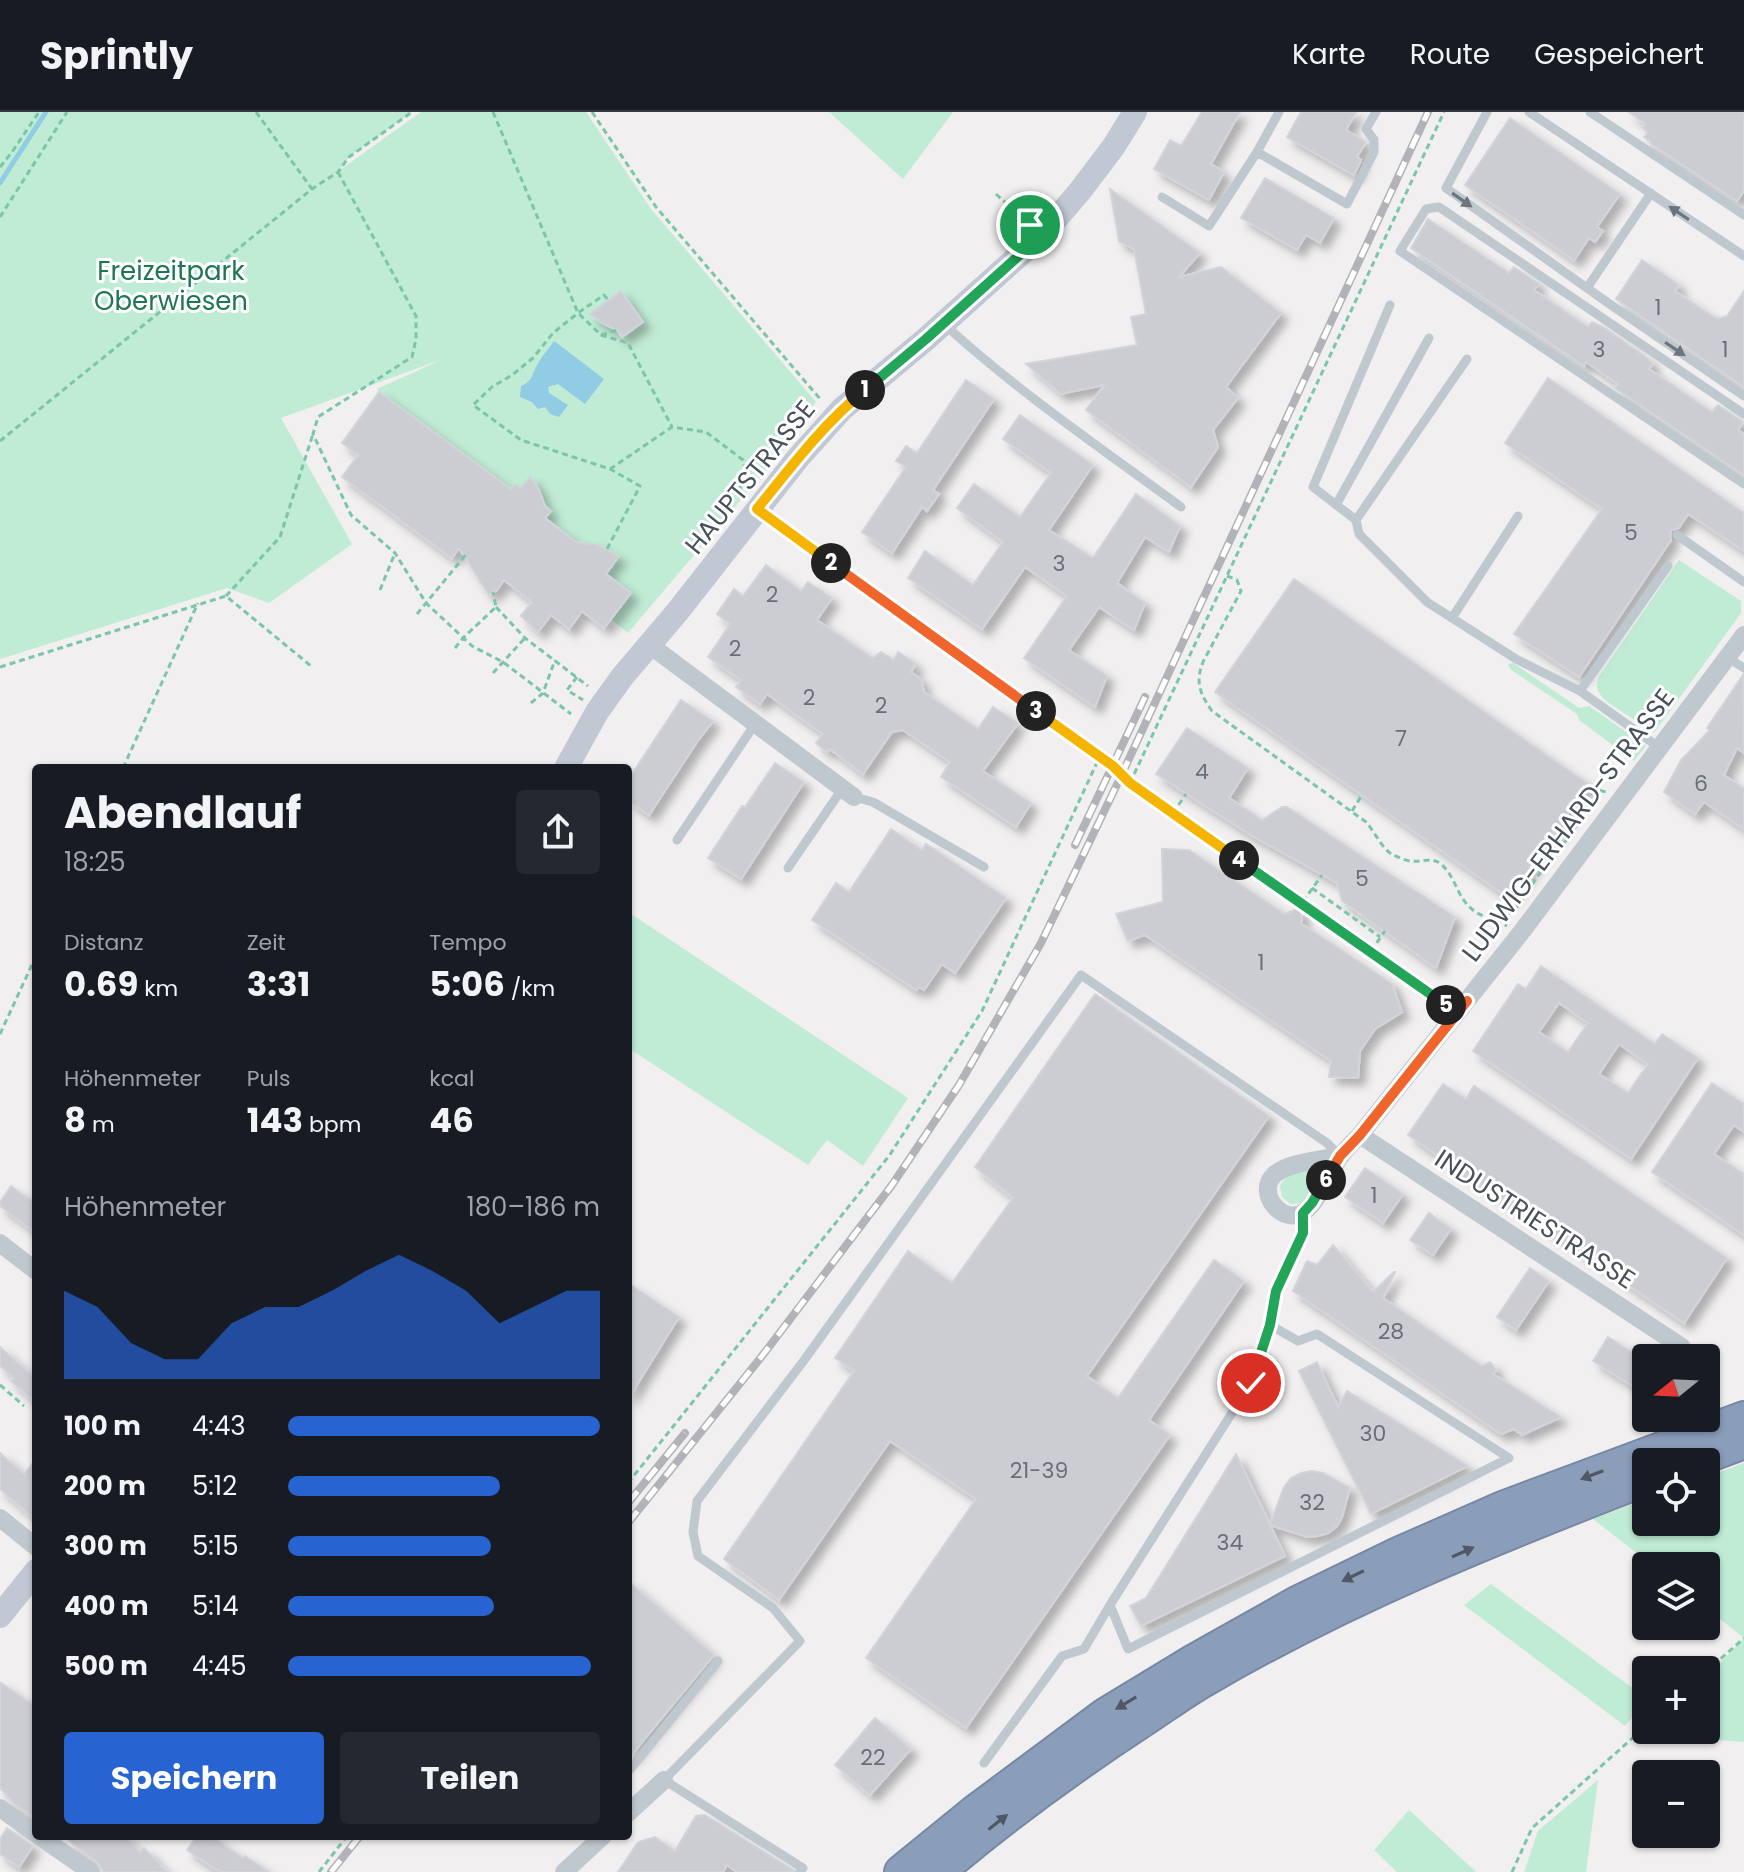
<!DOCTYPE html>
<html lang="de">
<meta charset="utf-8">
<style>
:root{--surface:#171b24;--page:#242831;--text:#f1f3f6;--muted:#9ea1a6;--line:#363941;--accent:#2863d2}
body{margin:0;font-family:Poppins,sans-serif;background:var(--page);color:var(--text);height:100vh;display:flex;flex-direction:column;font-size:30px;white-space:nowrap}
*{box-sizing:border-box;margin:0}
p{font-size:26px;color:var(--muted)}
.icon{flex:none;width:44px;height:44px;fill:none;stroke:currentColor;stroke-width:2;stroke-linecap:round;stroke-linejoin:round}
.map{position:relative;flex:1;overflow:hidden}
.side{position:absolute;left:32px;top:652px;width:600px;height:1076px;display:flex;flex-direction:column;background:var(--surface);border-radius:8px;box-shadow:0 2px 6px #0004}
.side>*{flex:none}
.needle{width:52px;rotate:252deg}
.fabs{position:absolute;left:1632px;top:1232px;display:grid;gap:16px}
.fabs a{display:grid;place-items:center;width:88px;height:88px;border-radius:8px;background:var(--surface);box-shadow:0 2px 6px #0004;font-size:40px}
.pin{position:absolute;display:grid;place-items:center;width:68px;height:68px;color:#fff;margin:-34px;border:4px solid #fff;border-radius:50%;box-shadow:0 2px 8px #0007}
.km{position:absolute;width:40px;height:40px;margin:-20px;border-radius:50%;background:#222;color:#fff;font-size:22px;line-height:40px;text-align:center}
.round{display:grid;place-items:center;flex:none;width:84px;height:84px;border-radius:8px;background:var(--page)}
.head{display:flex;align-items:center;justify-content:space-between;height:136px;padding:0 32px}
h1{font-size:44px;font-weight:700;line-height:60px}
.metrics{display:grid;grid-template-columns:repeat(3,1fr);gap:12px;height:136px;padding:8px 32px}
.metrics div{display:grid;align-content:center}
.metrics b{font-size:34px;font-weight:700}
.metrics small{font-size:22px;font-weight:400}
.metrics p{font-size:22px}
.chart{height:224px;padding:16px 32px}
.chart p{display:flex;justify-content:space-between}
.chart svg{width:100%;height:144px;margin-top:8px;fill:var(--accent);opacity:.7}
.primary-button{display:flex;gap:16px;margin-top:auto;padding:16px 32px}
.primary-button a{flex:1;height:92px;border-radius:8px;background:var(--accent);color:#fff;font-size:32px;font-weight:700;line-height:92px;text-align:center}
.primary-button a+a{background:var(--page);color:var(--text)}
ul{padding:0 32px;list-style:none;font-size:26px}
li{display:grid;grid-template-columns:128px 96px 1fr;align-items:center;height:60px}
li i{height:20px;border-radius:10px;background:var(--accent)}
header{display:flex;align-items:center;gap:48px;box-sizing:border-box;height:112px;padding:0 40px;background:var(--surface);border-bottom:2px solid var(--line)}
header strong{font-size:38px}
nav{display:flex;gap:44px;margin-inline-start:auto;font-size:28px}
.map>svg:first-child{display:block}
.green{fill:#c0ebd5}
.water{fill:#91cce5}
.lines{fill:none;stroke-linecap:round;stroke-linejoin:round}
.stream{stroke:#91cce5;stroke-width:5}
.building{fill:#cccdd3;stroke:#d3d4da;stroke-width:2;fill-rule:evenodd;filter:url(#shadow)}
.highway-casing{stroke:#7588a5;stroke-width:36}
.path{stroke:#7bc6a8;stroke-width:3;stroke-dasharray:6 4;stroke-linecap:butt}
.lane{stroke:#c0c8cf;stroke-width:9}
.street{stroke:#c0c8cf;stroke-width:18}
.secondary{stroke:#c1c8d4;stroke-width:24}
.highway{stroke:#8a9db9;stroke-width:32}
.rail-casing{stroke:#b1b3b8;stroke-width:8}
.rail{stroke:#fff;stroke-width:5;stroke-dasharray:15;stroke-linecap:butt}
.oneway{fill:#6c747d}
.oneway2{fill:#4f5864}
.split-1-casing{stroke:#fff;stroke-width:16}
.split-2-casing{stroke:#fff;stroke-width:16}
.split-3-casing{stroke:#fff;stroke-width:16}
.split-4-casing{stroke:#fff;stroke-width:16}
.split-5-casing{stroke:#fff;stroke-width:16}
.split-6-casing{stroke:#fff;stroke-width:16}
.split-7-casing{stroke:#fff;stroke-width:16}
.split-1{stroke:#22a559;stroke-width:10}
.split-2{stroke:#f5b400;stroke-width:10}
.split-3{stroke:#f0652b;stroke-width:10}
.split-4{stroke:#f5b400;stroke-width:10}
.split-5{stroke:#22a559;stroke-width:10}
.split-6{stroke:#f0652b;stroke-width:10}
.split-7{stroke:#22a559;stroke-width:10}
.labels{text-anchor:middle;stroke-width:6;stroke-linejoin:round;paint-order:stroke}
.number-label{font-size:22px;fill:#696f78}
.park-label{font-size:26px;fill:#1e7652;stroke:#fff}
.street-label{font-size:26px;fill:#48505a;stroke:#fff}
</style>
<header>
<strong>Sprintly</strong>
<nav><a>Karte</a><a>Route</a><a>Gespeichert</a></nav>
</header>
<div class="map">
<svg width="1744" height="1760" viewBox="0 0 1744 1760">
<defs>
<filter id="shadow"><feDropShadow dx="7" dy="7" stdDeviation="4" flood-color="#0004"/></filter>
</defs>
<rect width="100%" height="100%" fill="#f1efef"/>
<path class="green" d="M0 0H412L349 45 340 58 421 0H586L651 97 816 290 788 332 628 521 611 507 630 481 606 462 618 444 598 433 576 430 545 406 551 398C540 390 540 376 529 366L521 376 515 372 496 396 377 277 443 247 281 306 352 432 269 491 227 476 0 547Z
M829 0H953L903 67Z
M1679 448 1741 489V501L1654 621 1606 589C1599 582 1595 577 1598 566Z
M1513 551 1579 596 1589 594 1646 634 1634 649 1579 608 1577 602 1510 557 1508 552Z
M628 800 908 986 863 1054 827 1028 808 1053 628 936Z
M1325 1053 1317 1072 1302 1091 1291 1092 1282 1085 1280 1074C1289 1057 1307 1057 1325 1053Z
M1744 1351V1526L1706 1496V1454H1653L1593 1407 1646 1387V1410H1706V1365Z
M1491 1472 1646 1586V1589L1625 1614 1464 1493Z
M1744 1526V1630L1649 1623 1653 1618H1706V1566Z
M1598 1668 1586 1760H1524L1538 1719Z
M1409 1698 1476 1760H1397L1374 1738Z"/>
<path class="water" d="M554 229 604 267 585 292 558 272 548 275 549 281 568 293 559 305 550 302 545 295 538 297 532 290 520 285 521 274C532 270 532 262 537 253 541 245 549 237 554 229Z"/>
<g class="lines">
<path class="stream" d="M0 71 46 0"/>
</g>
<path class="building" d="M1202 0H1240L1211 52 1224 60 1209 88 1154 57 1170 28 1181 34Z
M1301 0H1356L1346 18 1366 30 1357 45 1361 48 1354 63 1287 25Z
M1629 0H1744V79L1737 89 1650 31 1651 30 1644 25 1648 20 1643 16 1646 12Z
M1510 6 1620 82 1597 115 1603 119 1595 130 1589 126 1574 148 1465 73Z
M1265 66 1334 106 1320 131 1306 123 1297 138 1241 106Z
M1110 77 1200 141 1179 165 1221 155 1281 201 1226 275 1238 286 1213 318 1218 335 1191 375 1086 298 1104 273 1061 282 1026 252 1137 233 1131 205 1146 202 1134 137 1119 129Z
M1428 107 1509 161 1514 155 1539 172 1534 178 1588 215 1592 210 1601 214 1646 245 1653 252 1649 257 1712 300 1718 293 1743 310 1738 318 1744 322V363L1615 276 1618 272 1586 250 1584 254 1411 136Z
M1642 148 1679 173 1675 179 1717 207 1727 204 1744 179V275L1616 187Z
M621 179 643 210 622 225 617 218 602 211 590 202Z
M1548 266 1744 401V439L1688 402 1679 416 1671 418 1670 423 1671 428 1579 565 1514 522 1602 397 1505 331Z
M966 268 994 287 933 378 939 382 927 399 922 395 892 441 862 420 906 355 896 349 906 334 917 341Z
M379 280 511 377 515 372 521 376 530 365 538 376 545 394 551 399 545 406 576 430 598 433 619 444 606 462 631 481 604 516 582 499 569 517 551 503 538 520 521 504 532 490 504 468 497 478 489 483 459 436 452 446 342 365 358 343 342 331Z
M1020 303 1093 353 1049 418 1093 446 1136 382 1180 414 1169 440 1145 425 1117 471 1145 491 1134 518 1099 495 1069 538 1107 564 1095 595 1024 546 1067 484 1025 455 982 517 908 466 925 439 973 473 1003 430 957 396 974 372 1020 405 1051 361 1003 327Z
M766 453 801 479 808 470 832 486 817 508 873 546 881 540 894 548 898 540 916 552 911 560 921 567 924 580 978 617 993 595 1018 611 983 659 1031 691 1016 715 941 665 950 650 903 618 892 620 863 662 830 637 827 640 816 631 823 622 767 582 760 592 736 575 741 568 708 545 730 512 717 502 734 477 743 484Z
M1294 467 1588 672 1509 786 1215 580Z
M1743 563 1744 641 1737 636 1724 663 1744 677V717L1704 690 1695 702 1664 680 1681 648 1710 618 1707 616Z
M681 588 713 609 697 630 649 703 628 689V668Z
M1187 616 1248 656 1229 686 1262 708 1282 695H1287L1455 805 1436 856 1342 789 1337 771 1249 722 1156 662Z
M775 651 804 670 741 767 708 746 742 694 745 695Z
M891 717 922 738 926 732 1006 786 955 861 942 852 924 878 919 875 916 878 812 808 836 771 849 780Z
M1162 737 1189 738 1285 802 1301 795 1302 812 1392 872 1402 900 1375 917 1360 939 1358 966 1329 965 1331 949 1145 823 1128 829 1116 802 1163 790Z
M1541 854 1655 932 1662 922 1698 946 1631 1047 1473 939 1518 872 1526 877ZM1559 891 1588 911 1568 940 1539 920ZM1619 932 1648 952 1628 981 1599 962Z
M1095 882 1269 1004 1087 1264 1118 1286 1214 1148 1244 1169 1149 1308 1170 1323 966 1616 866 1546 976 1387 890 1329 779 1488 724 1447 854 1259 835 1246 908 1139 952 1171 1013 1086 975 1055Z
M1712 971 1744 992V1020L1734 1013 1714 1042 1744 1062V1123L1652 1060Z
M1443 972 1466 987 1474 974 1727 1146 1684 1211 1408 1023Z
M1365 1056 1403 1082 1383 1111 1345 1085Z
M11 1074 36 1092V1121L0 1094V1090Z
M1429 1101 1451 1117 1433 1143 1410 1128Z
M1333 1133 1373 1180 1394 1160H1395L1383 1186 1482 1254 1490 1250 1496 1258 1493 1262 1561 1305 1522 1323 1514 1317 1501 1322 1293 1179 1307 1149 1317 1153Z
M1530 1156 1549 1169 1516 1218 1497 1205Z
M628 1171 679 1205 628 1287Z
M1608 1225 1646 1249V1266L1639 1278 1593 1249Z
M0 1235 36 1267V1291L11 1269 14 1266 0 1254Z
M1317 1250 1338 1295 1347 1279 1468 1354 1371 1402 1299 1259Z
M0 1341 24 1362 36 1347V1408L0 1377Z
M1236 1342 1270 1412 1284 1375 1291 1366 1301 1361 1312 1359 1323 1361 1350 1376 1342 1405 1337 1414 1328 1421 1318 1424 1308 1425 1270 1413 1285 1444 1141 1514 1130 1494 1146 1486Z
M628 1469 714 1543 628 1647Z
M0 1570 36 1595V1707L14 1691 0 1676Z
M875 1606 911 1637 870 1683 835 1653Z
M705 1703 793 1758V1760H737L727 1753 723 1760H618L638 1730 655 1725 675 1739 696 1704Z
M7 1716 33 1734 19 1755 0 1742V1727Z
M65 1724H125L140 1740 144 1736 167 1760H103L98 1751 74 1733Z
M197 1724H211L243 1746 245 1744 269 1760H220L187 1738Z"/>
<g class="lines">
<defs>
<path id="highway" d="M1691 1350 1744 1330
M901 1760 976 1699 1105 1603 1194 1549 1297 1491 1398 1442 1505 1395 1744 1306
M938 1760C1003 1705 1071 1655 1143 1608 1163 1595 1183 1580 1204 1568 1344 1486 1495 1425 1646 1367"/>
</defs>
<use href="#highway" class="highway-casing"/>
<path class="path" d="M256 0 312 77
M493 0 578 201 601 223 628 231 672 315
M592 0 656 95 821 288
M0 55 12 40 39 0
M338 60 416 204V227L412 245 318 305 313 322 351 403 395 441 426 491 472 534 503 550 571 602
M996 82 1026 109
M0 105 67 0
M601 223 617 218
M0 329 312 77 338 60 349 45 412 0
M610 357 672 315 706 320 743 348 745 358 739 380 741 383
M772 410 1106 649 1125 664 1130 671 1445 892
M607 437 640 374 610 357 521 328 473 293 492 275 512 263 533 246 553 221 578 201 604 183 608 188
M1227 464 1237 468 1241 479 1203 550C1195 570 1200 582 1212 599L1366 710C1375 720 1382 737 1393 743 1398 745 1406 749 1411 749 1422 751 1431 744 1441 752 1456 765 1457 786 1473 798 1483 806 1496 807 1507 814
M380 478 395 441
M226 484 280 425 313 322
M496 495 525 526 588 574
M417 502 468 440
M455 536 463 526 496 495 493 480
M0 555 226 484 311 554
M493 561 525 526
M577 565 567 578 583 588
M531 591 543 581 555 548
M123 656 198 491
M1130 671 1444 0
M1352 699 1362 683
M1173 701 1186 682
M1312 776 1380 825
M1297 798 1322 763
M1499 809 1517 795 1537 765 1568 726 1582 705 1585 688 1587 684 1598 678 1606 680
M1371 839 1385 819
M0 922 36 844
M0 1273 24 1294
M628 1371 889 1044 982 899 1100 644
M1706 1560 1744 1526
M319 1760 347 1724
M1512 1760 1532 1716 1646 1614"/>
<path class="lane" d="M1279 0 1257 40 1347 92 1374 40V28L1366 17 1376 0
M1487 0 1446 76 1611 193 1744 284
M1529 0 1744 144
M1590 0 1744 103
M1162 85 1209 114 1257 40
M1587 176 1651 81
M944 212C1017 279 1101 336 1181 395
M1467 247 1356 408 1359 422 1427 490 1516 547 1580 579 1660 636
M1744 302 1439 95 1426 97 1400 139 1744 372
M1336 393 1429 226
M1356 408 1313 375 1390 193
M1677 423 1744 470
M1452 506 1518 404
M1728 546 1744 556
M1580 579 1668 454
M854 685 873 690 984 755
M677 728 755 612
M788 756 842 677
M1270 1213 1298 1229 1317 1222 1509 1346 1128 1537 1110 1493 1251 1271 1270 1213 1276 1179 1303 1121V1101
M984 1651 1062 1544 1084 1537 1110 1493
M628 1660 718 1549
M800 1760 803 1756 664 1668 800 1529 773 1496 698 1444 693 1420 697 1389 805 1247 1081 863 1327 1031 1340 1044"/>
<path class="street" d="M651 534 854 685
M1360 1023 1682 1235
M1340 1044C1322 1048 1288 1050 1274 1063 1255 1081 1284 1116 1305 1099 1319 1088 1329 1062 1339 1046 1345 1038 1353 1030 1360 1023L1523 818 1744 523
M0 1131 36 1159
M0 1406 36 1435
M0 1696 36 1722
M628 1701 664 1668
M39 1724 91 1760
M564 1760 603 1724"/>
<path class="secondary" d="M566 656 597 600 622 565 678 499 798 346 842 297 926 227 1043 122 1080 79 1114 34 1135 0
M0 1504 36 1459"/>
<use href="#highway" class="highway"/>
<defs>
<path id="rail" d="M1075 733 1145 585
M628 1391 685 1321
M628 1411 762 1244 892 1073 959 973 1041 831 1122 662 1428 0
M331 1760 360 1724"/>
</defs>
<use href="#rail" class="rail-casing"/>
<use href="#rail" class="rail"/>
</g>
<defs><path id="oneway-solid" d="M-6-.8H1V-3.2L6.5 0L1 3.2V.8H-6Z" transform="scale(2)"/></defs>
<g class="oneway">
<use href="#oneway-solid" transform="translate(1462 88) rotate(35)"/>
<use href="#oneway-solid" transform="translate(1679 101) rotate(-146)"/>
<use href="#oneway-solid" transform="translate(1675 237) rotate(34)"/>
</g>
<g class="oneway2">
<use href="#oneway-solid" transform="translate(1592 1363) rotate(159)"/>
<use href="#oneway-solid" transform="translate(1463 1440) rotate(-24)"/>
<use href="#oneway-solid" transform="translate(1353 1464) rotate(154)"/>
<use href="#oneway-solid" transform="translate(1126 1591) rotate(149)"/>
<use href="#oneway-solid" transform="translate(998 1710) rotate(-38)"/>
</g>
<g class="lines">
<defs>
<path id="split-1" d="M865 278 926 227 1043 122 1030 113"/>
<path id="split-2" d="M831 451 757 397C791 355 823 312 865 278"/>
<path id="split-3" d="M831 451 1036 599"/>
<path id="split-4" d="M1036 599 1113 654 1130 671 1239 748"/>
<path id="split-5" d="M1239 748 1446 893"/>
<path id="split-6" d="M1326 1068 1340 1044 1360 1023 1467 889 1453 898 1446 893"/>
<path id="split-7" d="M1251 1271 1270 1213 1276 1179 1303 1121V1101L1312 1091 1326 1068"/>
</defs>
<use href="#split-1" class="split-1-casing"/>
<use href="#split-2" class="split-2-casing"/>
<use href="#split-3" class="split-3-casing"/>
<use href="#split-4" class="split-4-casing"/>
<use href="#split-5" class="split-5-casing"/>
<use href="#split-6" class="split-6-casing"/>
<use href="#split-7" class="split-7-casing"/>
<use href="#split-1" class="split-1"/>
<use href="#split-2" class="split-2"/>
<use href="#split-3" class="split-3"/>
<use href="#split-4" class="split-4"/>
<use href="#split-5" class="split-5"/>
<use href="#split-6" class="split-6"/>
<use href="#split-7" class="split-7"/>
</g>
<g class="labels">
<g class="number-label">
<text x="1658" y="203">1</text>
<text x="1599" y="245">3</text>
<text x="1725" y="245">1</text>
<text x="1631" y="428">5</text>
<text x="1059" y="459">3</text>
<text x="772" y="490">2</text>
<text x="735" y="544">2</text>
<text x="809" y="593">2</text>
<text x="881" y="601">2</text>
<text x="1401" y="634">7</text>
<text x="1202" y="667">4</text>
<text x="1701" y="679">6</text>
<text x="1362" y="774">5</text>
<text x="1261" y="858">1</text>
<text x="1374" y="1091">1</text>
<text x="1391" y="1227">28</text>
<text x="1373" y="1329">30</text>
<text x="1039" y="1366">21-39</text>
<text x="1312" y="1398">32</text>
<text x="1230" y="1438">34</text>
<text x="873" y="1653">22</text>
</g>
<g class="park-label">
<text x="171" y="168">Freizeitpark<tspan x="171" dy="30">Oberwiesen</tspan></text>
</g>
<g class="street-label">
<text transform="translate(750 365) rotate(-51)" y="9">HAUPTSTRASSE</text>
<text transform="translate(1568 713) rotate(-53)" y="9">LUDWIG-ERHARD-STRASSE</text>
<text transform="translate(1535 1107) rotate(33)" y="9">INDUSTRIESTRASSE</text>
</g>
</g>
</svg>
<div class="fabs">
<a><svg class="needle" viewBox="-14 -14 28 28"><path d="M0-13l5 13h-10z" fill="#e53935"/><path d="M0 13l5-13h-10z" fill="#9ea1a6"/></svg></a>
<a><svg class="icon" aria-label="locate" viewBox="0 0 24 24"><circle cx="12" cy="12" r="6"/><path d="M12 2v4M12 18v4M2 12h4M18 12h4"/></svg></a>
<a><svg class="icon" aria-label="layers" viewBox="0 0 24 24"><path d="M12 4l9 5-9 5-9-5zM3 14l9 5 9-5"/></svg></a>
<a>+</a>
<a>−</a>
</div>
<div class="pin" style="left:1030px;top:113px;background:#1e9e55"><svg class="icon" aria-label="arrive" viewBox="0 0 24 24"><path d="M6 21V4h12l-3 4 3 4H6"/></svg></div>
<div class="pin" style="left:1251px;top:1271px;background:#d93025"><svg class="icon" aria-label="check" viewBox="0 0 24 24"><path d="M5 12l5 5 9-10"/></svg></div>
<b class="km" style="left:865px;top:278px">1</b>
<b class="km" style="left:831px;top:451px">2</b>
<b class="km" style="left:1036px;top:599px">3</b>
<b class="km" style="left:1239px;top:748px">4</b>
<b class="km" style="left:1446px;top:893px">5</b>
<b class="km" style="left:1326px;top:1068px">6</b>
<section class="side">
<div class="head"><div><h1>Abendlauf</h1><p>18:25</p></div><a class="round"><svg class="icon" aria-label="share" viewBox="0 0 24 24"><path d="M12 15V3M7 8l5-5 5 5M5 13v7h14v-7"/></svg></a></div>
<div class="metrics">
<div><p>Distanz</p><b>0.69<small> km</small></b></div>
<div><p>Zeit</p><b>3:31</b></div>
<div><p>Tempo</p><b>5:06<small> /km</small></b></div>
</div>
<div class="metrics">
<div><p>Höhenmeter</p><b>8<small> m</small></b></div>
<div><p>Puls</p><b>143<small> bpm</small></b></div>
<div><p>kcal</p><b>46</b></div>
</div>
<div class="chart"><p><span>Höhenmeter</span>180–186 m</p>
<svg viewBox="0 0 160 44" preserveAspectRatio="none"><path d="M0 44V17L10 22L20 33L30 38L40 38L50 27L60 22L70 22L80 17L90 11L100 6L110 11L120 17L130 27L140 22L150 17L160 17V44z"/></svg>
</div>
<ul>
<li><b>100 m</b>4:43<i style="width:100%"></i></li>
<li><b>200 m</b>5:12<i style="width:68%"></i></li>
<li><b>300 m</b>5:15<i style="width:65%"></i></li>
<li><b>400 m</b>5:14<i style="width:66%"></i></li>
<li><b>500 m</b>4:45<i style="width:97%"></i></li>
</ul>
<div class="primary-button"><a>Speichern</a><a>Teilen</a></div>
</section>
</div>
